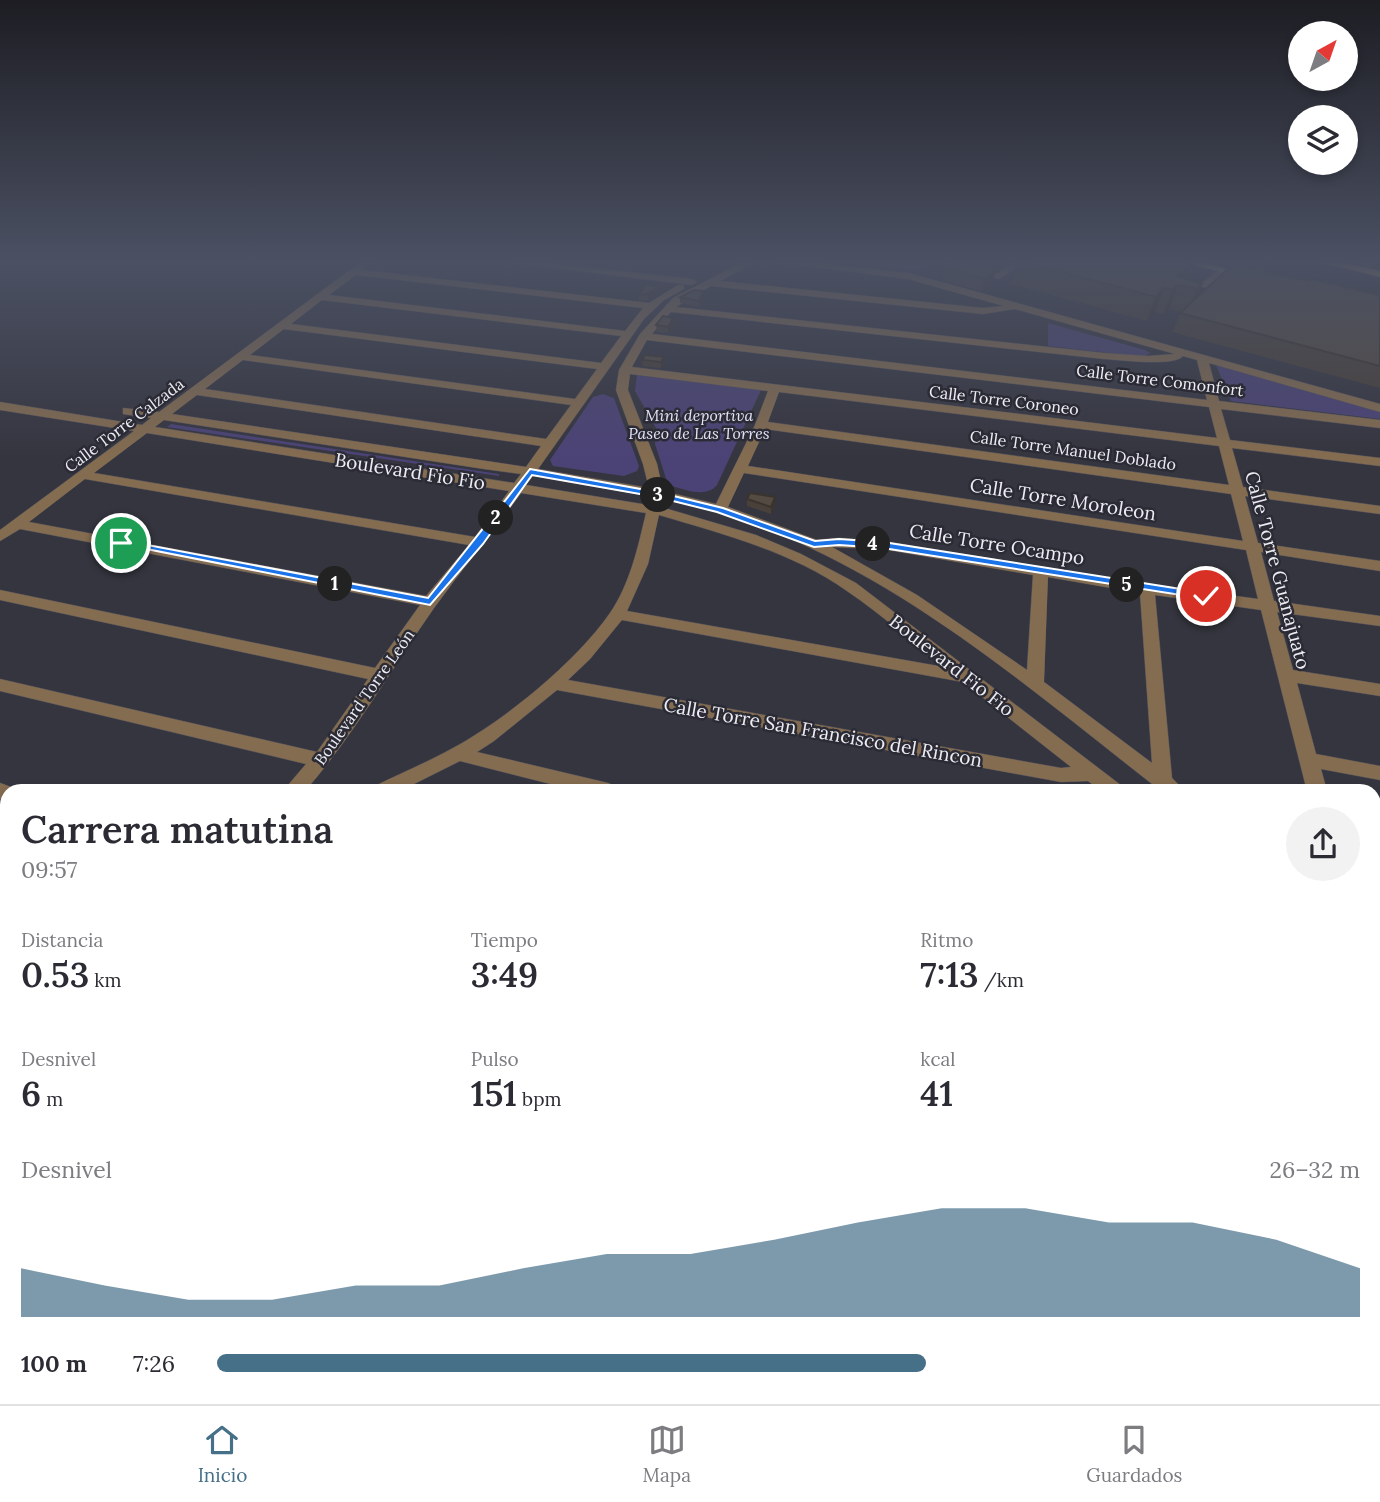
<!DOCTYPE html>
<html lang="es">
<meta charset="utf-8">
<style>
:root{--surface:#fff;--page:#f2f2f3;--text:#2b2b33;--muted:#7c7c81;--line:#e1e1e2;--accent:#467088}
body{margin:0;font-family:Lora,serif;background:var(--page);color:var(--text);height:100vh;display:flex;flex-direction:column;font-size:26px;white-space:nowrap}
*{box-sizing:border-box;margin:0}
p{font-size:23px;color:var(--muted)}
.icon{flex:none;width:38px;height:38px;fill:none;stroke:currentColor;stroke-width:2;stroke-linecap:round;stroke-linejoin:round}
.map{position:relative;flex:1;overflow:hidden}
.panel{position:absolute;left:0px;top:784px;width:1381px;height:621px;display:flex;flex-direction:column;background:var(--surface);border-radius:21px 21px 0 0;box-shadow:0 4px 10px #0003}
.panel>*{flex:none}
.needle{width:46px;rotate:40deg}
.buttons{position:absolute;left:1288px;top:21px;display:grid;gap:14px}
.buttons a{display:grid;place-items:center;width:70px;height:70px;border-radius:50%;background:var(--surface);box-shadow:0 4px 10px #0003;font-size:35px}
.pin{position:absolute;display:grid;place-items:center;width:60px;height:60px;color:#fff;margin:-30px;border:4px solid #fff;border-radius:50%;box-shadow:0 2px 7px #0007}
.km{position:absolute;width:35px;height:35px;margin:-18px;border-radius:50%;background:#222;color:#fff;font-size:19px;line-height:35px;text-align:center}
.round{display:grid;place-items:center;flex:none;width:74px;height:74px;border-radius:37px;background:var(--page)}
.overview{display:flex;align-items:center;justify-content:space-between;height:119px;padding:0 21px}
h1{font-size:38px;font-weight:600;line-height:52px}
.figures{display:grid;grid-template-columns:repeat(3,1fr);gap:10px;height:119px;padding:7px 21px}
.figures div{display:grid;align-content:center}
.figures b{font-size:35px;font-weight:600}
.figures small{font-size:19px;font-weight:400}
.figures p{font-size:19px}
.chart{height:196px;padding:14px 21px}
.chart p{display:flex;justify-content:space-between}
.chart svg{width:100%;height:126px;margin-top:7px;fill:var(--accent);opacity:.7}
ul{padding:0 21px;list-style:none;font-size:23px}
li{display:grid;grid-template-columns:112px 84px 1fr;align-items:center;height:52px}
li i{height:18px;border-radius:9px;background:var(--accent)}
.tabs{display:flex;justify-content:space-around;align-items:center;height:98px;border-top:2px solid var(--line);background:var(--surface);font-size:19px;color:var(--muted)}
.tabs a{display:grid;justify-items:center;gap:4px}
.tabs .current{color:var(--accent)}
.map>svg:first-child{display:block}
.green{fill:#4b4376}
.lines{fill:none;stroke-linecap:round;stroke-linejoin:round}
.minor-casing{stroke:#52525c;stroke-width:1}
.major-casing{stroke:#52525c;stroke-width:1}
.minor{fill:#846c50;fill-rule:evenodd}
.major{fill:#d2a163;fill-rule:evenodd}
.wall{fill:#484039}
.shaded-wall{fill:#3b342e}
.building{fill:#544b42;stroke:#3b342e;stroke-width:2}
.route{fill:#1a73e8;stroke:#fff;stroke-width:2}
.labels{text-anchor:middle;stroke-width:5;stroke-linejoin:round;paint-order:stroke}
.far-street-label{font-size:16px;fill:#edecf3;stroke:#2b2b35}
.far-park-label{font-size:16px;font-style:italic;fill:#e3e2f7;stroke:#2b2b35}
.street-label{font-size:19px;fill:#edecf3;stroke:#2b2b35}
</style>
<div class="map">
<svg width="1380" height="1404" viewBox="0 0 1380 1404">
<rect width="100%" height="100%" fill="#35353f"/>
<path class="green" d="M822 261H927L924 263 928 264 916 271Z
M1048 323 1145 350 1150 353 1144 357 1048 346Z
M1216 365 1380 411V419L1231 401Z
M637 374 761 390 717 485C705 499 684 489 668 485L655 444 656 428 635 391Z
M603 394 614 398 639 466 637 471 624 476 553 466 550 460 593 397Z
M171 424 499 474V476L167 427Z"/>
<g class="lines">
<defs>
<path id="minor" d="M362 261H373L362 270 649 303 678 285H684V289L664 300 644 319 538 469 649 488 643 464 616 390 619 370 640 334 673 298 745 261H757L720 281 983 308 1004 306 908 279 766 261H798L909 273 1380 404V412L1209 363 1219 401 1380 420V428L1221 409 1230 440 1380 458V466L1232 448 1243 487 1380 506V514L1245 496 1258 543 1380 561V571L1261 552 1274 601 1380 616V626L1277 612 1293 670 1380 684V696L1297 683 1316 754 1380 766V780L1321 769 1327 791H1307L1261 610 1155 595 1172 778 1185 791H1161C1040 697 918 590 774 532 738 517 701 507 663 499L661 507 756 535 801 554 856 583 1122 786 1125 791H1101L1088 781 1061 782 557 690 494 741 477 752 608 783 615 786 618 791H578L460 761 400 791H372L375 786C401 773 428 762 453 748 505 720 576 662 610 613 630 584 638 547 646 513L521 493C493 532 462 569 434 608 391 669 354 735 305 791H283L306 764 0 691V679L317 752 368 679 0 600V590L375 668 420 605 20 529 0 541V530L134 431 0 410V402L142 425 151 418 123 414V408L159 412ZM356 275 643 308 625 331 329 295ZM711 286 983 314 1015 309 1175 354 1148 356 1104 353 676 307ZM322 300 621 336 601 363 291 324ZM671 312 1104 359C1121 360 1174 367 1183 356L1197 360 1207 400 652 334ZM284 329 597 369 575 399 250 355ZM647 340 1209 407 1217 438 632 367ZM243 360 571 405 546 439 205 389ZM630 374 768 391 755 425 716 504 663 491 657 464 628 390ZM779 392 1219 446 1229 485 768 422ZM197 395 541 446 526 467 172 414ZM164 420 484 469 521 474 514 483 155 427ZM765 429 1231 494 1243 541 748 466ZM147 433 509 491 475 537 94 473ZM744 473 1246 550 1258 599 1147 584 883 541 839 538 817 540 728 507ZM533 476 650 496 648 505 526 485ZM85 479 469 545 426 596 29 522ZM659 515C723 534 792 552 847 591 881 614 912 642 944 667L627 611 648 564ZM832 547 883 549 1033 575 1027 670 917 595ZM1048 577 1140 593 1152 763 1044 682ZM622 620 963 682 1071 767 1061 768 568 680 590 659Z
M497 261H529L692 279 697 282 692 285Z
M938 261H954L998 273 1015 261H1027L999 279Z
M1368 261H1378L1370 268 1365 265Z
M1220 269 1228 271 1207 288 1175 281 1180 278 1202 283Z
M0 783 14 788 16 791H7V801L0 799Z
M1374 859 1380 860V878L1374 877Z
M7 916V937L0 940V919Z
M1374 930 1380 932V955L1374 953Z
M7 948V970L0 972V950Z
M1374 976 1380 979V1003L1374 1000Z
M1374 1087 1380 1089V1113L1374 1111Z
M7 1179V1212L0 1214V1182Z
M1374 1252 1380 1254V1282L1374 1280Z
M0 1293 7 1295V1324L0 1322Z
M220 1398H263L265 1404H222Z
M379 1398H409L407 1404H377Z
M601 1398H631L630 1404H600Z
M955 1398H985V1404H955Z
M1058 1398H1088V1404H1058Z"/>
<path id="major" d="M1178 261H1196L1253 276 1248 279Z
M1317 261H1335L1380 271V277Z"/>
</defs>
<use href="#minor" class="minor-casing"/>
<use href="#major" class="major-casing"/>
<use href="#minor" class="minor"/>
<use href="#major" class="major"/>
</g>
<path class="wall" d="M955 261 992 283 981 291 942 280 944 268Z
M1017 261 1186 279 1202 284 1197 297 1308 281 1380 295V388L1172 332 1181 312 1169 309 1163 314 1155 312 1147 321 1011 284Z
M660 292 648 300 639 301V295Z
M680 297H704L699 307 680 303Z
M673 318 674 324 668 333 657 332 656 325Z
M645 355 664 363 661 368 643 366 642 360Z
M747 499 775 504 771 514 747 506Z"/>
<path class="shaded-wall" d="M1192 264 1184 286 1178 285 1169 309 1163 314 1178 276Z
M995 272 992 283 981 291 984 279Z
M1202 284 1193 308 1187 313 1197 289Z
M660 287V292L648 300 647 294Z
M1164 288 1155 312 1147 321 1156 297Z
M704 291V297L699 307V301Z
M673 318 674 324 668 333V327Z
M664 357V363L661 368V362Z
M775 497V504L771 514V507Z"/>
<path class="building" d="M956 261 995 272 984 279 944 268Z
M1019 261H1181L1192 264 1178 276 1202 284 1197 289 1178 285 1172 290 1164 288 1156 297Z
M1233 264 1308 281 1311 279 1380 295V366L1180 313Z
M646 285 660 287 647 294 639 295Z
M694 290 704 291 699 301 680 297Z
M663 316 673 318 668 327 656 325Z
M645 355 664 357 661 362 642 360Z
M750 493 775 497 771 507 747 499Z"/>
<linearGradient id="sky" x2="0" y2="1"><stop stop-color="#1d1d23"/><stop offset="0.57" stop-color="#4b5163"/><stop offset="1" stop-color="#4b5163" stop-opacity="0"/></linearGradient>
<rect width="1380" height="458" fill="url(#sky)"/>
<path class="route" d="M530 469 657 492 723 508 815 541 839 539 883 542 1206 593 1211 596 1206 599 883 548 839 545 814 547 717 512 657 497 532 475 483 544 430 605 116 543 121 540 428 598Z"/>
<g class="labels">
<g class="far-street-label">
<text transform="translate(1160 380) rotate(7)" y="6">Calle Torre Comonfort</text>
<text transform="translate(1004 400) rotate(7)" y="6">Calle Torre Coroneo</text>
<text transform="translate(124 425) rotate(-37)" y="6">Calle Torre Calzada</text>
<text transform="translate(1073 450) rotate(8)" y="6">Calle Torre Manuel Doblado</text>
<text transform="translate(364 697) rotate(-55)" y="6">Boulevard Torre León</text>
</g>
<g class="far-park-label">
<text x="699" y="421">Mini deportiva<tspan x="699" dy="18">Paseo de Las Torres</tspan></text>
</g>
<g class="street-label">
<text transform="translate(410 471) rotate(9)" y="7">Boulevard Fio Fio</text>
<text transform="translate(1063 499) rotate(9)" y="7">Calle Torre Moroleon</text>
<text transform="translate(997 544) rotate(9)" y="7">Calle Torre Ocampo</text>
<text transform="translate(1278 570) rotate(75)" y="7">Calle Torre Guanajuato</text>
<text transform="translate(952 665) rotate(38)" y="7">Boulevard Fio Fio</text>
<text transform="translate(823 732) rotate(10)" y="7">Calle Torre San Francisco del Rincon</text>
</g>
</g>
</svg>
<div class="buttons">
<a><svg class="needle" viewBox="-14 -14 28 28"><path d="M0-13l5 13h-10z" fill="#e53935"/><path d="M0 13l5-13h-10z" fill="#7c7c81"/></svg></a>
<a><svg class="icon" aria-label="layers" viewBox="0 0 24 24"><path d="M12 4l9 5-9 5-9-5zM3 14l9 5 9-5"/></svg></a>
</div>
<div class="pin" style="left:121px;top:543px;background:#1e9e55"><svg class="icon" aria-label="arrive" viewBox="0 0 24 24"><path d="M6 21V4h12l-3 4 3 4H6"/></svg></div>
<div class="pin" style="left:1206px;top:596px;background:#d93025"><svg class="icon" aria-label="check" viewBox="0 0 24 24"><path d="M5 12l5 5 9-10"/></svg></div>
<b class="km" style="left:335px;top:584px">1</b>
<b class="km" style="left:496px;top:518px">2</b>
<b class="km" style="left:658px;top:495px">3</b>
<b class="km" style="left:873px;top:544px">4</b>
<b class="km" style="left:1127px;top:585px">5</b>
<section class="panel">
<div class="overview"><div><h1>Carrera matutina</h1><p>09:57</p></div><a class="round"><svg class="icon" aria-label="share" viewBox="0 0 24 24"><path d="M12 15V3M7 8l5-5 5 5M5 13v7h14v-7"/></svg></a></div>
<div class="figures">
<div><p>Distancia</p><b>0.53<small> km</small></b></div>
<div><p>Tiempo</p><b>3:49</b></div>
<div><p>Ritmo</p><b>7:13<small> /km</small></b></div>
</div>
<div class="figures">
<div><p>Desnivel</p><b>6<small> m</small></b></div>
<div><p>Pulso</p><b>151<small> bpm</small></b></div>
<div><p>kcal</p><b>41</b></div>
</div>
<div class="chart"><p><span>Desnivel</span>26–32 m</p>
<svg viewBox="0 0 160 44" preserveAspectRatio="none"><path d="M0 44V27L10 33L20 38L30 38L40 33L50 33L60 27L70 22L80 22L90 17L100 11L110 6L120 6L130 11L140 11L150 17L160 27V44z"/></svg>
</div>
<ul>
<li><b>100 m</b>7:26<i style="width:62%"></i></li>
</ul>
</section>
</div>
<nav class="tabs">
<a class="current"><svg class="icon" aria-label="home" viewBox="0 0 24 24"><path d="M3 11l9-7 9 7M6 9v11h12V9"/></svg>Inicio</a>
<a><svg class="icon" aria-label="map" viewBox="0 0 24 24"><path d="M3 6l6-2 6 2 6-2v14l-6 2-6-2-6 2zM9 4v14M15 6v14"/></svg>Mapa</a>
<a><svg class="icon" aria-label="saved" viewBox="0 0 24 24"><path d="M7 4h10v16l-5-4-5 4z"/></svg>Guardados</a>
</nav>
